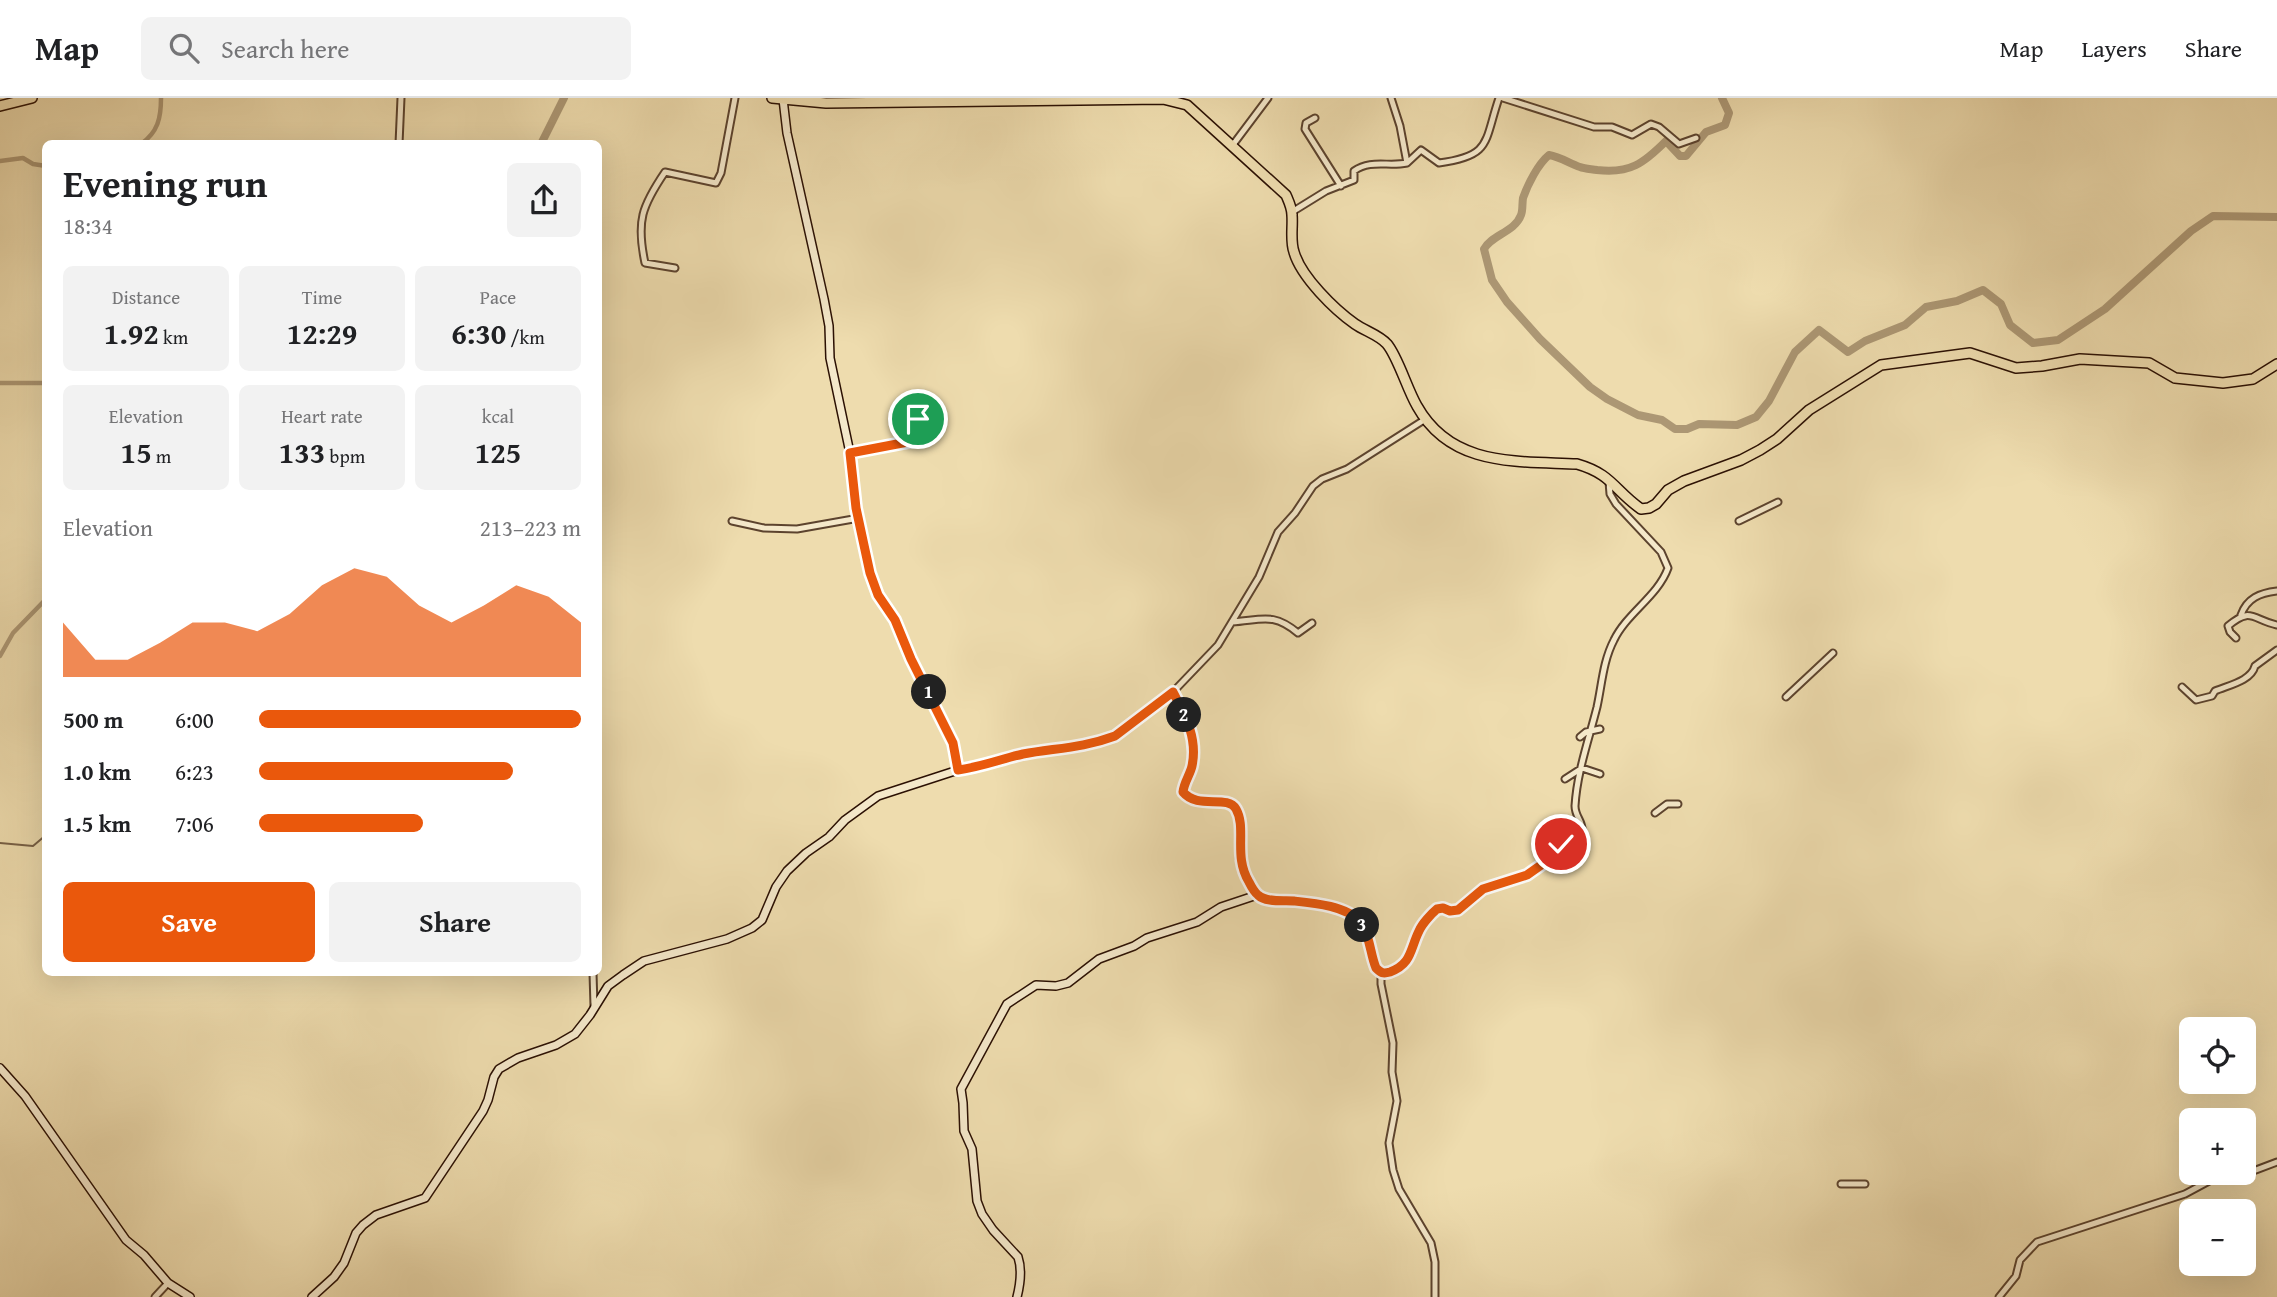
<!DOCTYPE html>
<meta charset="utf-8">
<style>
:root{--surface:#fff;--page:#f2f2f2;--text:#202124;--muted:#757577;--line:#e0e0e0;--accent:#ea580c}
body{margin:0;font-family:"Gentium Book Plus",serif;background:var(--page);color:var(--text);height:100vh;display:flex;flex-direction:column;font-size:26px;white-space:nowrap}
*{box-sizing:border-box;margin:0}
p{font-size:23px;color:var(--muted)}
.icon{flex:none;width:38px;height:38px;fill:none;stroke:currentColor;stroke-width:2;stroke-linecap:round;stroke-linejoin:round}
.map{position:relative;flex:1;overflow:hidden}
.details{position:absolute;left:42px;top:42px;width:560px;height:836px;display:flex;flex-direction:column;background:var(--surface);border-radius:10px;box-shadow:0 7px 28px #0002}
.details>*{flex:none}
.buttons{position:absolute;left:2179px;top:919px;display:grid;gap:14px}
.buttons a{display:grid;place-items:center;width:77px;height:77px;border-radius:10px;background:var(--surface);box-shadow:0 7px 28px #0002;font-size:35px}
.pin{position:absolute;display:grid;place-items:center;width:60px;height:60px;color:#fff;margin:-30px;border:4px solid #fff;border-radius:50%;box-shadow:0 2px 7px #0007}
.km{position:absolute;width:35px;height:35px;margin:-18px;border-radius:50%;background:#222;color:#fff;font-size:19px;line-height:35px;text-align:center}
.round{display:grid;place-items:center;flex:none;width:74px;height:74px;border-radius:10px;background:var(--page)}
.headline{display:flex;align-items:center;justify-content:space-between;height:119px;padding:0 21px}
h1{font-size:38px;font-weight:700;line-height:52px}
.metrics{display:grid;grid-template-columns:repeat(3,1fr);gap:10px;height:119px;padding:7px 21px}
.metrics div{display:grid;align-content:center;border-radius:10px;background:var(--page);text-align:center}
.metrics b{font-size:30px;font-weight:700}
.metrics small{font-size:19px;font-weight:400}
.metrics p{font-size:19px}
.chart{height:196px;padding:14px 21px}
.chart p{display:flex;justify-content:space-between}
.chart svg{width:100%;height:126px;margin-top:7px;fill:var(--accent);opacity:.7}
.action{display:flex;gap:14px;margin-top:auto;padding:14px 21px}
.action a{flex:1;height:80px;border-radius:10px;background:var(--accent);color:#fff;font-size:28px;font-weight:700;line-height:80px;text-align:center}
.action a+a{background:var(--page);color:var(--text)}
ul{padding:0 21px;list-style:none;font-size:23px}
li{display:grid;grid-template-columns:112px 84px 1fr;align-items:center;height:52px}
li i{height:18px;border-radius:9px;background:var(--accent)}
header{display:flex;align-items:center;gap:42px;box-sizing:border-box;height:98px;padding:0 35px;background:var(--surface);border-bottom:2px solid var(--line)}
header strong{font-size:33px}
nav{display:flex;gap:38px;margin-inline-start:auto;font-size:24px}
.search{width:490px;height:63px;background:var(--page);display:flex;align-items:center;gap:18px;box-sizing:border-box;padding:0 24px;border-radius:10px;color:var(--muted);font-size:26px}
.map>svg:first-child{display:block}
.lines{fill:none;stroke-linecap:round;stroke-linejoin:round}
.stream{stroke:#786147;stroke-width:2}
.canal{stroke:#ac9774;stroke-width:4.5}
.river{stroke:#ac9774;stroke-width:8}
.street-casing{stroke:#5c432e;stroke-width:9}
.secondary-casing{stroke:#2b1003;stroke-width:10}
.highway-casing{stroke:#2b1003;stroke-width:12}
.street{stroke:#f4e8ca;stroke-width:5}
.secondary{stroke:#f4e8ca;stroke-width:7}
.highway{stroke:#eedcae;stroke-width:9}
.route-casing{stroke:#fff;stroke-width:14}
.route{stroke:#ea580c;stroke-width:9}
</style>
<header>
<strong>Map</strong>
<div class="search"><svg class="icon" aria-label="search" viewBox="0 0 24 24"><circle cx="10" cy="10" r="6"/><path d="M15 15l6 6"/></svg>Search here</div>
<nav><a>Map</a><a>Layers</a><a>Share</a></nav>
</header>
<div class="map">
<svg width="2277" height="1199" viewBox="0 0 2277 1199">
<rect width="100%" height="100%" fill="#eedcae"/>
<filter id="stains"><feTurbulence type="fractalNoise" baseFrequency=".00286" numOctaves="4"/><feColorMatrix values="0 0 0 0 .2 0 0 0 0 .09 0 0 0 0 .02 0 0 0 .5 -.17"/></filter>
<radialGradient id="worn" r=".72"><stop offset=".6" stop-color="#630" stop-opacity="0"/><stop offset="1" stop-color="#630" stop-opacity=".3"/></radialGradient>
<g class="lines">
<path class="stream" d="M0 745 33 748 46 737"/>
<path class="canal" d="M141 46C158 34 161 20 161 0
M0 63 23 60 33 66 46 68
M0 285H46
M0 558 13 535 46 501"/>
<path class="river" d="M1722 0 1729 15 1725 27 1706 34 1686 58H1680L1666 43C1644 65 1630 76 1597 72 1592 71 1585 71 1580 69 1570 66 1561 59 1549 57 1538 66 1528 86 1523 100 1522 106 1523 112 1521 117 1515 134 1491 137 1484 151L1492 182 1507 204 1540 241 1590 289 1607 301 1638 317 1662 322 1675 331H1687L1699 326 1737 327 1756 319 1769 303 1795 254 1819 232 1848 254 1865 243 1905 227 1926 209 1957 203 1983 192 2001 206 2010 227 2033 245 2058 242 2105 211 2191 133 2213 118 2277 119
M541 46 564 0"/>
<defs>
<path id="street" d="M1391 0 1400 28 1407 65
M1503 0 1594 29H1612L1632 37 1651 26 1659 29 1679 46 1696 40
M1315 20 1306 25 1305 31 1341 88
M399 46 401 0
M1232 48 1268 0
M1292 114 1326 93 1354 82V73C1371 61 1388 69 1407 65L1421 52 1439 65C1492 58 1484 44 1499 0
M675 170 645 165C636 123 642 108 665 74L716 85 721 75 735 0
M850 355 913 343C921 331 917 314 923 300
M732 423 764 430 797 431 859 420
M1739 423 1778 404
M2241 517C2247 500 2260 495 2277 493
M1232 524C1262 522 1273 514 1298 535L1312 525
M2236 540 2230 534 2228 528C2251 508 2253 522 2277 527
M2182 589 2196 602 2212 598 2215 593C2229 587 2251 583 2255 568L2277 552
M1173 594C1185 618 1198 640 1192 667 1190 677 1184 684 1183 694 1198 713 1218 696 1232 707 1244 716 1238 746 1239 759 1240 771 1249 789 1258 797 1266 805 1284 802 1294 803 1314 805 1346 808 1360 824 1372 838 1367 859 1379 874 1407 881 1410 851 1419 834 1422 826 1431 816 1437 811L1443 810 1450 813 1458 812 1483 791 1527 777 1544 765 1561 746 1582 733C1583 723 1575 719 1575 708 1577 674 1589 641 1597 609 1602 586 1603 563 1614 542 1627 515 1658 498 1668 470L1661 454 1616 406 1610 396 1609 384
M1786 599 1833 555
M1580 639 1586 634 1600 631
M958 672 1024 656 1076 650 1115 638 1136 623 1173 594 1218 547 1259 479 1278 434 1295 415 1313 388 1322 381 1347 371 1424 322
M1565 681 1582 670 1600 676
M1655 715 1667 706H1678
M1381 874V886L1393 945 1392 974 1397 1003 1389 1045 1393 1072 1399 1091 1431 1145 1435 1164V1199
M593 875 594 908
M1841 1086H1865
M155 1199 168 1185
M1999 1199 2016 1178 2020 1162 2037 1144 2185 1096 2224 1075 2240 1078 2277 1064"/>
<path id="secondary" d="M0 970 25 998 126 1142 144 1157 168 1185 190 1199
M312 1199 334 1179 344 1165 356 1135 363 1127 376 1117 425 1100 483 1013 488 1002 494 979 499 971 518 960 556 947 575 936 590 917 608 888 623 877 644 863 727 841 752 830 762 822 776 789 787 773 806 755 829 739 845 722 878 698 958 672 953 645 911 561 895 522 878 497 870 475 856 409 850 355 830 260 829 228 824 201 787 35 783 1
M1017 1199C1020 1187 1022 1171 1018 1159L993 1132 982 1116 977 1103 972 1051 964 1033 963 1005 961 991 1007 906 1036 887 1056 888 1068 885 1099 861 1134 848 1147 840 1197 824 1221 809 1257 797"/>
<path id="highway" d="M772 0 826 5 1163 1 1187 7 1286 97C1289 104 1292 110 1292 117 1293 129 1290 143 1294 154 1301 179 1335 212 1355 226 1365 233 1379 237 1387 246 1398 259 1407 291 1417 308 1451 369 1516 363 1577 366 1612 376 1614 392 1641 411L1649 410 1656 406 1668 392 1684 383 1741 362 1760 352 1777 341 1809 312 1881 267 1970 255 2016 270 2042 268 2080 261 2149 265 2175 280 2223 285 2253 281 2277 266
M0 8 32 0"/>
</defs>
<use href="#street" class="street-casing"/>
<use href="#secondary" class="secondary-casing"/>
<use href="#highway" class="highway-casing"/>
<use href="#street" class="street"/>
<use href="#secondary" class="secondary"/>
<use href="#highway" class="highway"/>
</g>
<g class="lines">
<defs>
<path id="route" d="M918 321 917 338 913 343 850 355 856 410 870 475 878 497 895 522 911 561 953 645 958 672C981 669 1001 661 1023 656 1056 650 1083 650 1115 638L1173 594C1185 617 1198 640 1192 668 1190 677 1184 684 1183 694 1198 712 1227 696 1236 711 1247 730 1233 758 1249 784 1251 788 1254 794 1258 797 1266 805 1284 802 1294 803 1314 805 1347 808 1360 824 1370 836 1370 856 1376 870 1381 875 1383 876 1390 874 1412 866 1410 851 1419 833 1422 826 1431 816 1437 811L1443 810 1450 813 1458 812 1483 791 1527 777 1544 765 1561 746"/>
</defs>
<use href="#route" class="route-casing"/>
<use href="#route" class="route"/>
</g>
<rect width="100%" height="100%" filter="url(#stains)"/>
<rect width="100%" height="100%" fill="url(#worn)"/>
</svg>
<div class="buttons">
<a><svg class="icon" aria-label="locate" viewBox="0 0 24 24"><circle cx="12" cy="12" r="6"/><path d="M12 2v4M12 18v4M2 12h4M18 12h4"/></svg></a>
<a>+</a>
<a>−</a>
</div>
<div class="pin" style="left:918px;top:321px;background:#1e9e55"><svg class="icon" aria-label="arrive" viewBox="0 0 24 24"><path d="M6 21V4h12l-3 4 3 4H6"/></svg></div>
<div class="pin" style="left:1561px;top:746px;background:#d93025"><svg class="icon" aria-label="check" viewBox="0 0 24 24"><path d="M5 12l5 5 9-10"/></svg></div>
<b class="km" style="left:929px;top:594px">1</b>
<b class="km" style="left:1184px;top:617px">2</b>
<b class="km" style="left:1362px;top:827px">3</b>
<section class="details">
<div class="headline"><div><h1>Evening run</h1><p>18:34</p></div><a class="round"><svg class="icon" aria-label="share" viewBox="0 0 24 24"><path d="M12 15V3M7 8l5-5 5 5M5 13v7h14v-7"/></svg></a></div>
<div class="metrics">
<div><p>Distance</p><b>1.92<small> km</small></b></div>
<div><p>Time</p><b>12:29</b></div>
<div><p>Pace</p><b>6:30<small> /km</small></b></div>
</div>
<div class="metrics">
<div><p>Elevation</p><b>15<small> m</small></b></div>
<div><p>Heart rate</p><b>133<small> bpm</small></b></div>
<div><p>kcal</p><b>125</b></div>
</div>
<div class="chart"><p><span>Elevation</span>213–223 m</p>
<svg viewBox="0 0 160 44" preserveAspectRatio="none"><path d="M0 44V25L10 38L20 38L30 32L40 25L50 25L60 28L70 22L80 12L90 6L100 9L110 19L120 25L130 19L140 12L150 16L160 25V44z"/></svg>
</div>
<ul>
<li><b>500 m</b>6:00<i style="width:100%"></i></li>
<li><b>1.0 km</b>6:23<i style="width:79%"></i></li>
<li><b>1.5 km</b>7:06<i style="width:51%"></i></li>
</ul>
<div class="action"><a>Save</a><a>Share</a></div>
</section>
</div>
